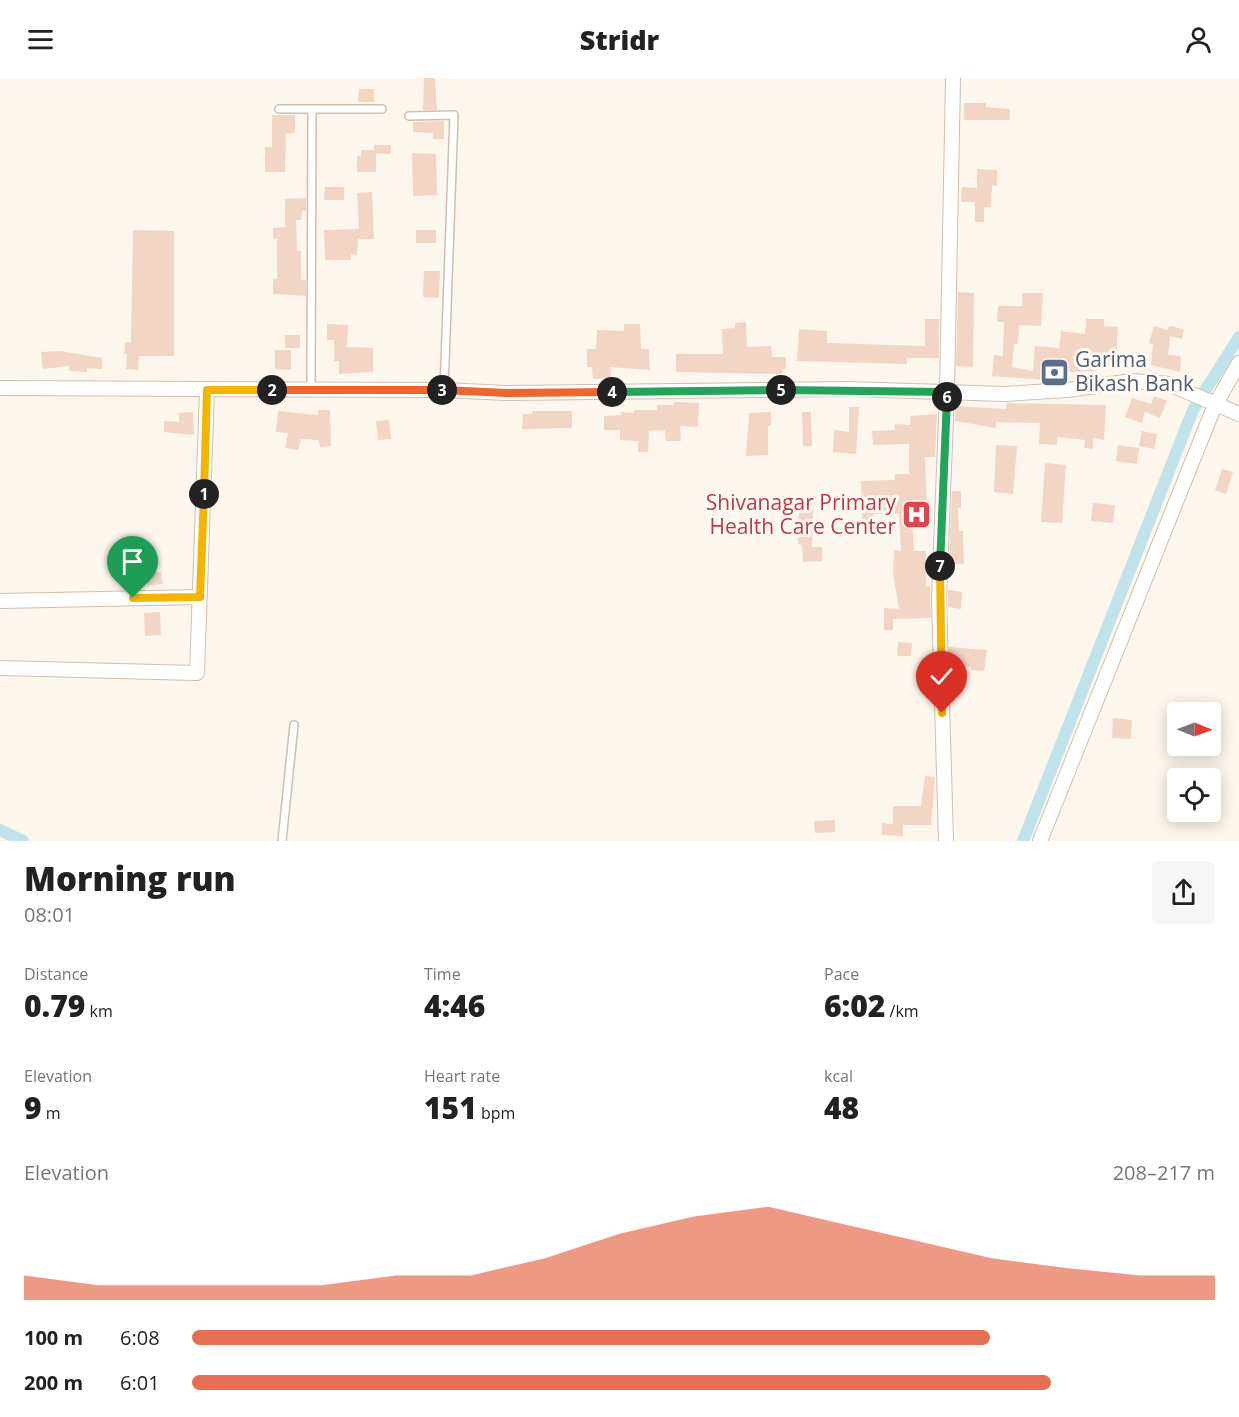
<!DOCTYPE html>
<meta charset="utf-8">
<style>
:root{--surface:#fff;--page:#f6f6f6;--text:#222;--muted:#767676;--accent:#e76f51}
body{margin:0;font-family:"Open Sans",sans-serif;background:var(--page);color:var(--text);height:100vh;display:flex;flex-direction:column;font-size:22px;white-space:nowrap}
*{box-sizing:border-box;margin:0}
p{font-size:20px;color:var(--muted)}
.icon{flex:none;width:33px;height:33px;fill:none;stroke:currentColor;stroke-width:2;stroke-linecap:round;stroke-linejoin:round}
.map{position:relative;height:763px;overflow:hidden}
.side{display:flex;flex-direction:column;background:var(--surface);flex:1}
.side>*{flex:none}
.needle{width:39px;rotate:91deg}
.controls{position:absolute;left:1167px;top:624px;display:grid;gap:12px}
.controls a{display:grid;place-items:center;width:54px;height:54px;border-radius:6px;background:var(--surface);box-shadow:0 3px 15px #0003;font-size:30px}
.pin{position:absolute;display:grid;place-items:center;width:51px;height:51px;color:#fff;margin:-62px -26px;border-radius:50% 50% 50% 0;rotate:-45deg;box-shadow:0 0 6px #0007}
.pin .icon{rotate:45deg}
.km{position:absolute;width:30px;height:30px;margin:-15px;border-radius:50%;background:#222;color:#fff;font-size:16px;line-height:30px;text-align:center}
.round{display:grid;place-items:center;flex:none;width:63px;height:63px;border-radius:6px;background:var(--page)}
.head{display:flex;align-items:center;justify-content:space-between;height:102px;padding:0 24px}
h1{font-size:33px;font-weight:800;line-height:45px}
.stats{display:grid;grid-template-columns:repeat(3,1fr);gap:9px;height:102px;padding:6px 24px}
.stats div{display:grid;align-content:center}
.stats b{font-size:30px;font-weight:800}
.stats small{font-size:16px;font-weight:400}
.stats p{font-size:16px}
.chart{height:168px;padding:12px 24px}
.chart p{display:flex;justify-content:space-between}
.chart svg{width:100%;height:108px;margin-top:6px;fill:var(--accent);opacity:.7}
ul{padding:0 24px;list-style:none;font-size:20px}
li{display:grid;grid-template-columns:96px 72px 1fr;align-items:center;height:45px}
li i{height:15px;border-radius:8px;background:var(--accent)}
header{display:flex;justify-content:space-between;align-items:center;height:78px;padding:0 24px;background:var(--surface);font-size:27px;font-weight:800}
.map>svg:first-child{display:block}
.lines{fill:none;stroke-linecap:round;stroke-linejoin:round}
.canal{stroke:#bfe3e8;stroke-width:12}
.building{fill:#f3d5c3}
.lane-casing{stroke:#d1beb0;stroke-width:10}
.street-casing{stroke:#d1beb0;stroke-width:16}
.lane{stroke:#fff;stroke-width:7}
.street{stroke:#fff;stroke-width:14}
.split-1-casing{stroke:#fff;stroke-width:12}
.split-2-casing{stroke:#fff;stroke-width:12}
.split-3-casing{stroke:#fff;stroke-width:12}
.split-4-casing{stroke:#fff;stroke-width:12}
.split-5-casing{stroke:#fff;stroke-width:12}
.split-6-casing{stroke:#fff;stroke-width:12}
.split-7-casing{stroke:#fff;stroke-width:12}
.split-8-casing{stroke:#fff;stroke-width:12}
.split-1{stroke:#f5b400;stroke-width:8}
.split-2{stroke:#f5b400;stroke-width:8}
.split-3{stroke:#f0652b;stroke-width:8}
.split-4{stroke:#f0652b;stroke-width:8}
.split-5{stroke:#22a559;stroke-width:8}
.split-6{stroke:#22a559;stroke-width:8}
.split-7{stroke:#22a559;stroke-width:8}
.split-8{stroke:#f5b400;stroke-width:8}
.labels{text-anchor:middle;stroke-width:6;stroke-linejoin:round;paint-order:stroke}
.service-label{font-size:21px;fill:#4e5e75;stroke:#fffaf3;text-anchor:start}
.health-label{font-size:21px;fill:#be3a42;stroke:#fffaf3;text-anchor:end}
</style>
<header><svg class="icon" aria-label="menu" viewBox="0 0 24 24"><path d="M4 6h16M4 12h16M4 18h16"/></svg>Stridr<svg class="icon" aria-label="person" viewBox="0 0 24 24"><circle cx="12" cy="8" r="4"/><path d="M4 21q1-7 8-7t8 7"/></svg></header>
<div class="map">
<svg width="1239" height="763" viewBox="0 0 1239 763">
<rect width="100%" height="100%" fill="#fdf6ec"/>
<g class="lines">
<path class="canal" d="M0 752 23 763
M1023 763 1193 332 1239 259"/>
</g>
<path class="building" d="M424 0H435L437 32H423Z
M359 11H374V24H358Z
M964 25H986V29L1010 31V42H964Z
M272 37H295V55L286 56 285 94H265V69H272Z
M444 43V61H433V55L413 54V44Z
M374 67H391V76L376 75V94H357V78H361V72H374Z
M412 75 436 76 437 117 413 118Z
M977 91 997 92V108L992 107 991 129H984V144H975V124H961L962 109 977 110Z
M325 109H344V122H324Z
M372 114 374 161H358L357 177 351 176V182H325L324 152 359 151 357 115Z
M306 120V133H302L301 142H296L297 173H301V202H306V218L273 216V201H277V161H273V150L285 149V121Z
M133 152 174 153V278H139L138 292 126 291 127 276H124L125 264 131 265Z
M416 152H436V165H416Z
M424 193H440L439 220 423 219Z
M958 214 974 215 973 289 956 288Z
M1022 215H1043L1041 248 1019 247 1018 266H1014L1012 289 1033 293 1035 268 1059 270 1061 253 1085 256 1086 241H1104V248L1118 249 1116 288H1097V293L1048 295V302L992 298 994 277 1003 278 1004 244H997L998 228H1022Z
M925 241H939V280H907V286L797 283 799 251 827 253V265L925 268Z
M746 244 747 269 771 268 772 279H786V291H782V296L676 294V276H723L722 251 735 250V245Z
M327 246 348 247 347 269 373 270V294L339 296V283H334V262H327Z
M624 246H640L641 271H649L650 292 610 289 611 300 593 301 592 289H587V271H596L597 252 624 253Z
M1154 248 1168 252 1169 248 1184 251 1182 261 1170 258 1168 277 1181 278 1180 294 1151 287 1153 266 1149 265Z
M285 257H300V270H285Z
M275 272H291V292L275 291Z
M60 273 102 280V291L87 290V294L69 293V288L43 291 41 274Z
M1154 318 1167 323 1160 340 1145 334 1142 345 1125 339 1132 320 1151 326Z
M674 324 699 325 698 349 680 348 681 363H666L665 352 649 353 648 374H638V363L620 362V352H604V338L621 337V334L634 335V332H657V327H674Z
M1006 325 1106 327 1104 362 1093 360V371L1084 370 1085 362 1057 359V367L1039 366 1040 345 996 344V350L955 343V328L1006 331Z
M849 329H859L856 376 833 374 834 352 849 354Z
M318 332H330L331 368 320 369 319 362 301 361 298 372 285 370 288 355 276 354 278 333 318 337Z
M532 333H572V350L522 351 523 336H532Z
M193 334 194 357 164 354V343L179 344V335Z
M771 334V348H768V377L746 378 749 335Z
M802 334H811L812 368H803Z
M937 336 935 379H925L927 434H912L914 473H926V508H930L931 540 893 541V552H884V530L899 531 893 495 894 472 901 473 899 435 873 436 874 450H863L861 403 895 402V396H909V366L873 367 872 353 895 352V346L910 347V338Z
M389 342 391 361 378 362 376 343Z
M1142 353 1157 356 1154 371 1139 368Z
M996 367 1017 368 1013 416 994 414Z
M1118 367 1139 370 1137 386 1116 383Z
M1045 385 1066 387 1062 445 1041 444Z
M1222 391 1233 394 1226 416 1215 412Z
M952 413H961V430H958L959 453H963L964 486H949Z
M1093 425 1115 427 1113 445 1091 443Z
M799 432H813L812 469H822V483L803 484 802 467 798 466Z
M161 494 163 506 147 508 146 495Z
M948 512 962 514 961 531 948 529Z
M160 534 161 557 145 558 144 535Z
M898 564 912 565 911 578H897Z
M949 569 987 572 984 593 971 592V589L950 587Z
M1113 640 1132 642 1131 661 1112 660Z
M925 698 935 699 931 747H903V758L882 757V745L893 746V728H921Z
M835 742V754L815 755 814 743Z"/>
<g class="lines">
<defs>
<path id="lane" d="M279 31H382
M409 38 454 37 444 312
M311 313 312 32
M282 763 294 647"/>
<path id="street" d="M0 310 444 312 507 315 849 311 1005 316 1067 312 1132 303 1169 306 1239 336
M0 523 200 519
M0 590 197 595 207 312
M946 763 939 520 947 314 953 0
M1040 763 1215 327 1239 285"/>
</defs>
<use href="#lane" class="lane-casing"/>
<use href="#street" class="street-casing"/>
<use href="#lane" class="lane"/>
<use href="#street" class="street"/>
</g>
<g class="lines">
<defs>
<path id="split-1" d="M133 520 200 519 204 416"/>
<path id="split-2" d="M204 416 207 312H272"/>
<path id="split-3" d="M272 312H442"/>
<path id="split-4" d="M442 312 507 315 612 314"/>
<path id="split-5" d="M612 314 781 312"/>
<path id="split-6" d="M781 312 947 314V319"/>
<path id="split-7" d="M940 488 947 319"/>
<path id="split-8" d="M940 488 942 635"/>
</defs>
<use href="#split-1" class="split-1-casing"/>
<use href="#split-2" class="split-2-casing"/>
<use href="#split-3" class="split-3-casing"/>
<use href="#split-4" class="split-4-casing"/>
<use href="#split-5" class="split-5-casing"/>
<use href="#split-6" class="split-6-casing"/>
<use href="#split-7" class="split-7-casing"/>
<use href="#split-8" class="split-8-casing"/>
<use href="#split-1" class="split-1"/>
<use href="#split-2" class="split-2"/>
<use href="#split-3" class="split-3"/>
<use href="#split-4" class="split-4"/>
<use href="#split-5" class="split-5"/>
<use href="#split-6" class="split-6"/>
<use href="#split-7" class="split-7"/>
<use href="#split-8" class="split-8"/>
</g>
<defs>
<symbol id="bank-square" viewBox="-11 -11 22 22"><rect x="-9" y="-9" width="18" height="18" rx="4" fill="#5c6f8a" stroke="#fffaf3"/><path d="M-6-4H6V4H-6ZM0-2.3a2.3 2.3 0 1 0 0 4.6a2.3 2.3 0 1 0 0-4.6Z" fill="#fff"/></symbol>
<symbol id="hospital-square" viewBox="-11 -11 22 22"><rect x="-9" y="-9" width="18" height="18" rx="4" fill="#e0444e" stroke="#fffaf3"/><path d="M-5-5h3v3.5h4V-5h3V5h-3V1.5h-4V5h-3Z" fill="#fff"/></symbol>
</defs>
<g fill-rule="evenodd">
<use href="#bank-square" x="1038" y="278" width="33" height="33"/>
<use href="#hospital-square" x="900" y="420" width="33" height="33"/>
</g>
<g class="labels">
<g class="service-label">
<text x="1075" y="289">Garima<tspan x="1075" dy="24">Bikash Bank</tspan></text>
</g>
<g class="health-label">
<text x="896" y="432">Shivanagar Primary<tspan x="896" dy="24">Health Care Center</tspan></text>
</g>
</g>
</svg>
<div class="controls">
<a><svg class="needle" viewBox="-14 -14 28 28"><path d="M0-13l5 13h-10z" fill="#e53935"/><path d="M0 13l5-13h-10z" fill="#767676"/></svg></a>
<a><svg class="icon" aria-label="locate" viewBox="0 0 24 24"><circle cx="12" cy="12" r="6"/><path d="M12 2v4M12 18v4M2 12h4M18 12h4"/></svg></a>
</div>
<div class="pin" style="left:133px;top:520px;background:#1e9e55"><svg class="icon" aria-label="arrive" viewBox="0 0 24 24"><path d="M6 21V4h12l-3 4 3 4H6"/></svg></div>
<div class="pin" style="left:942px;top:635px;background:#d93025"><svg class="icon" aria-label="check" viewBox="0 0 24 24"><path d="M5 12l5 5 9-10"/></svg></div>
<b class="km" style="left:204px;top:416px">1</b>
<b class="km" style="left:272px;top:312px">2</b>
<b class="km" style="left:442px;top:312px">3</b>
<b class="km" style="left:612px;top:314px">4</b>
<b class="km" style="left:781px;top:312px">5</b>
<b class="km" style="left:947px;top:319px">6</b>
<b class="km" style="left:940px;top:488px">7</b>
</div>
<section class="side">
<div class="head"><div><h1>Morning run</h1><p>08:01</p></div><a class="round"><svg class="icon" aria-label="share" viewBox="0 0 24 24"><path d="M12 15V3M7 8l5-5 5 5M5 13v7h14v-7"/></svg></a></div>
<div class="stats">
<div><p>Distance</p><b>0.79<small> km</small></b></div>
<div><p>Time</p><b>4:46</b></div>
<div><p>Pace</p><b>6:02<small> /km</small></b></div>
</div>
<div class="stats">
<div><p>Elevation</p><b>9<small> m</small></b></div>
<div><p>Heart rate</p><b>151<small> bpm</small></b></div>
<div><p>kcal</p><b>48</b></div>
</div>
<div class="chart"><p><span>Elevation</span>208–217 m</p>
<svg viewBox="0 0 160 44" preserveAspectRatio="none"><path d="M0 44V34L10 38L20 38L30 38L40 38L50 34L60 34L70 27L80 17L90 10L100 6L110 13L120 20L130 27L140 31L150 34L160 34V44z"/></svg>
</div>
<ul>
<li><b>100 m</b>6:08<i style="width:78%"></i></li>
<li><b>200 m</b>6:01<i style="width:84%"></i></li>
</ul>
</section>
